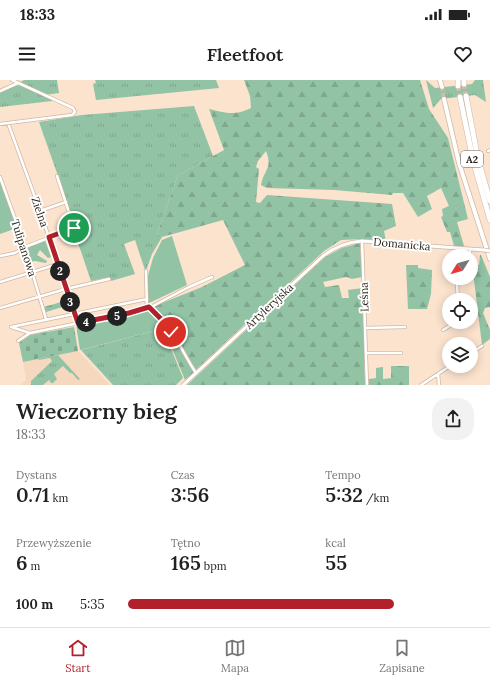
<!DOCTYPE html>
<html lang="pl">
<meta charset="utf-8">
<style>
:root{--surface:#fff;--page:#f2f2f2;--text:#222;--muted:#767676;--line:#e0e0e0;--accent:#b2202c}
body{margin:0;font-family:Lora,serif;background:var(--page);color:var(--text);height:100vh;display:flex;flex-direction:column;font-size:15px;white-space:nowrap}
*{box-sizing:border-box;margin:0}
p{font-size:13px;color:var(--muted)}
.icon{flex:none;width:22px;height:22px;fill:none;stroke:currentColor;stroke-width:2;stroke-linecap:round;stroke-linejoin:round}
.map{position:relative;height:305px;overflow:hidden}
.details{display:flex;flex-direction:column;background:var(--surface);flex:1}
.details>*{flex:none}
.needle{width:26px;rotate:233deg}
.fabs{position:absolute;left:442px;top:169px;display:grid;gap:8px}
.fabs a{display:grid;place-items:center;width:36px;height:36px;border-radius:50%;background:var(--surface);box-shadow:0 2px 10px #0003;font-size:20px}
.pin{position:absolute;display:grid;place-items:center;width:34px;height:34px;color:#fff;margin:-17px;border:2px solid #fff;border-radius:50%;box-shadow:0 1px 4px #0007}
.km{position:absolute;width:20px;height:20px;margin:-10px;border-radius:50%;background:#222;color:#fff;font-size:11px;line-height:20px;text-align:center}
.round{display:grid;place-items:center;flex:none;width:42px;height:42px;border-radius:16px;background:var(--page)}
.overview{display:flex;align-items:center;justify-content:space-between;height:68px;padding:0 16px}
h1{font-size:22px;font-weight:600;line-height:30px}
.figures{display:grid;grid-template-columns:repeat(3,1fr);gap:6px;height:68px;padding:4px 16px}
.figures div{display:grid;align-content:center}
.figures b{font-size:20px;font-weight:600}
.figures small{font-size:11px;font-weight:400}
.figures p{font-size:11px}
ul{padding:0 16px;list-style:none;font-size:13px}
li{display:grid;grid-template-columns:64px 48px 1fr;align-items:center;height:30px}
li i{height:10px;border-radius:5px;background:var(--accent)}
.status{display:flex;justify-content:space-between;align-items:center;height:28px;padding:0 20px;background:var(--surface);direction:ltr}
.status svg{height:11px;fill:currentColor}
header{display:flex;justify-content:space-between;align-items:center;height:52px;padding:0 16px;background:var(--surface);font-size:18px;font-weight:600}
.menu{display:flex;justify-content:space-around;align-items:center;height:56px;border-top:1px solid var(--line);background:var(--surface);font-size:11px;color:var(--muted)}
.menu a{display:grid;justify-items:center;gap:2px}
.menu .active{color:var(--accent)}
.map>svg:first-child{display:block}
.built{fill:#f6d8be}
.grass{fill:url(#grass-tufts)}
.forest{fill:url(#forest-firs)}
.cemetery{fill:url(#cemetery-stones)}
.garden{fill:#92c3a5}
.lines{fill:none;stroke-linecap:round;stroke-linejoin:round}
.primary-tunnel{stroke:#d0bca9;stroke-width:4;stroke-dasharray:4 2;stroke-linecap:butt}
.motorway-tunnel{stroke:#d0bca9;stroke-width:5;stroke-dasharray:5 2.5;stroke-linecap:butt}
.minor-casing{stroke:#cfb8a4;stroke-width:4}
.tertiary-casing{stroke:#cfb8a4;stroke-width:4.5}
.primary-casing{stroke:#cfb8a4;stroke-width:5.5}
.motorway-casing{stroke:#cfb8a4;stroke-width:6}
.minor{stroke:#fff;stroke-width:2.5}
.tertiary{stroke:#fff;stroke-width:3}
.primary{stroke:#fff;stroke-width:4}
.motorway{stroke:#fff;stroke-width:5}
.tertiary-bridge-casing{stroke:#cfb8a4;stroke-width:4.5;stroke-linecap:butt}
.tertiary-bridge{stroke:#fff;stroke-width:3}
.route-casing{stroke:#fff;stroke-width:8}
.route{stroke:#b2202c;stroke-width:5}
.labels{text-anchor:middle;stroke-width:4;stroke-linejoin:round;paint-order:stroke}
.shield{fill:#fff;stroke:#67625c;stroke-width:1}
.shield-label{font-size:10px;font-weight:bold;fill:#261e16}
.street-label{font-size:11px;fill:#261e16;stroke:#fff}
</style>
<div class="status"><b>18:33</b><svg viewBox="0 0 49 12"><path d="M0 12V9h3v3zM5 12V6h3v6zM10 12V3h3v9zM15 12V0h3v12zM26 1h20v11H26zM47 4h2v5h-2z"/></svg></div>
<header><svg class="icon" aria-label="menu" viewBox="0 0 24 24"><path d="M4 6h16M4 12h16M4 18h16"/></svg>Fleetfoot<svg class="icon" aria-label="heart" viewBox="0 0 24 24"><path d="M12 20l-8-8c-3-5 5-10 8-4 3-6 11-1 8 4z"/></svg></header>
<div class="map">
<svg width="490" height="305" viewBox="0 0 490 305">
<defs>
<pattern id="grass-tufts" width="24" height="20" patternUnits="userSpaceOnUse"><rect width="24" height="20" fill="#92c3a5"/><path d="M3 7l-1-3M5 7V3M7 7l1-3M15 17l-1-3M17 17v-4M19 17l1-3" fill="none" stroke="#7ea78d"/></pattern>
<pattern id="forest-firs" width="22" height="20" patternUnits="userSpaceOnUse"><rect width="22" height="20" fill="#92c3a5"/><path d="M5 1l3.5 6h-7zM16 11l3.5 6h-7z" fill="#7ea78d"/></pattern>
<pattern id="cemetery-stones" width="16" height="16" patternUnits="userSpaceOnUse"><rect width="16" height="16" fill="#92c3a5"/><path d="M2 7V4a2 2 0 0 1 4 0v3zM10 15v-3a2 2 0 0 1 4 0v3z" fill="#7ea78d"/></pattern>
</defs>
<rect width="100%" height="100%" fill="#fbe3ce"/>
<path class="built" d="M78 271 110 305H20L26 300 23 282Z"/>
<path class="grass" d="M24 0H58H57L59 13 44 15 19 3Z
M95 0H216L219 8 96 20 93 4 96 3Z
M426 0 435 8 472 4 475 0H483L486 22 475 15 441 19 433 28Z
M17 4 52 19V21L0 27V12Z
M194 26 213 76 178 95 157 154 162 157 152 174 147 188 145 190 135 160 124 164 135 194 111 201 110 197 91 201 74 151 77 150 39 42 82 35Z
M45 160 51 177 48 178 40 170 37 175 47 181 46 183 35 181 30 182 27 170 28 167Z
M165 248 167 252 165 254 183 298 176 305H113L81 270Z
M58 275 80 299 78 300 72 293H70L63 286 54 294 57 299 53 303H51L49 300 43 305H31V301L52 281 50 278 39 280 38 279Z"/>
<path class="forest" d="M244 0H420L429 29 448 58 468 139 457 142 464 166H454L450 152H447L441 137 443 136 442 129 449 126 441 108 427 116 432 129 418 137 403 113H393L392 115 334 110 267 108 261 105C264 89 273 89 266 71L258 81 256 87 259 89 256 122 260 123 267 115 392 124 396 146 384 151 386 161 363 159 341 160 324 171 185 300 166 254 170 249 152 227 202 207 245 185 223 140 162 157 157 154 178 95 224 70 209 29C226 33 234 36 251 28L250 16Z
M360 163 362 197 352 199 346 197 323 202 325 207 339 205 342 218H349L348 210 363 208 365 305H187L325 177 342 168Z
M480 175H481L490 197V227L485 228 483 233 490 250V259L482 265 472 184 479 185Z
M406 185H418V188L432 190 431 214 427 229H408Z
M68 220 69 225 46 232 44 227Z
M391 286H409V305H369V299L376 298V288L383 287V299L391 298Z"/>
<path class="cemetery" d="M74 247 78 271 23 282 19 263 30 255Z"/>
<path class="garden" d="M0 100 17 148 0 154Z
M172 156 187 205 147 224V199L153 178 162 160Z
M150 229 165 248 80 270 76 245Z"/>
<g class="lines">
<path class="primary-tunnel" d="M442 7 444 19"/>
<path class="motorway-tunnel" d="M464 4 466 16
M458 6 460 17"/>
<defs>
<path id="minor" d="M0 11 18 3
M8 43 40 131 78 243
M0 44 72 35 75 32 73 28 12 0
M488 71 490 70
M0 97 23 161 46 239
M40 131 66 122
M362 161 367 305
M470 169V176
M0 176 15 173 25 167 74 148 57 96
M471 186V192
M146 191 147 229
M0 202 58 184
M66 209 109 199
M458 220 457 204 464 198
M149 227C170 241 182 272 196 293
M0 228 59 211 66 208
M11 247 147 219
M11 247 30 253
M365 248 405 247
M443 250 456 242
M18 261 30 253 147 229 189 207 212 197
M366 273H401
M471 273 482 266
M438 294 439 305
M421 305 450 286"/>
<path id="tertiary" d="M183 305 323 176C335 167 347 162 362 161L484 170"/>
<path id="primary" d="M440 0 442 7
M444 19 459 83 490 179"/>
<path id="motorway" d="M458 0V6
M464 0V4
M466 16 478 79 490 121
M460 17 473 80 490 140"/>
</defs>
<use href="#minor" class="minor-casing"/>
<use href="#tertiary" class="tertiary-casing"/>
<use href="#primary" class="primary-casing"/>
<use href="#motorway" class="motorway-casing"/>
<use href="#minor" class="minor"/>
<use href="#tertiary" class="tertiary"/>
<use href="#primary" class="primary"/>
<use href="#motorway" class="motorway"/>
<defs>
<path id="tertiary-bridge" d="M484 170 490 171"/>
</defs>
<use href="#tertiary-bridge" class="tertiary-bridge-casing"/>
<use href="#tertiary-bridge" class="tertiary-bridge"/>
</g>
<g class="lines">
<defs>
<path id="route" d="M74 148 49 157 78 243 129 233 149 227 161 239 171 252"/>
</defs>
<use href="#route" class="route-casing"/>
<use href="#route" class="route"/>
</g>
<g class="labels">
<rect class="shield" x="461" y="71" width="22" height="16" rx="3"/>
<g class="shield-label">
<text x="472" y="83">A2</text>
</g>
<g class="street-label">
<text transform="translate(40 132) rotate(71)" y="4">Zielna</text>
<text transform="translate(402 164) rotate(5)" y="4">Domanicka</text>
<text transform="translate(24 168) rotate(72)" y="4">Tulipanowa</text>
<text transform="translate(364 217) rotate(-92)" y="4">Leśna</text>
<text transform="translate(269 226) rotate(-43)" y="4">Artyleryjska</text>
</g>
</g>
</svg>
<div class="fabs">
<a><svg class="needle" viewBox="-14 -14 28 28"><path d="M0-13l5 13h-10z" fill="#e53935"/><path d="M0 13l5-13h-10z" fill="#767676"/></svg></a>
<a><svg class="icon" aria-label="locate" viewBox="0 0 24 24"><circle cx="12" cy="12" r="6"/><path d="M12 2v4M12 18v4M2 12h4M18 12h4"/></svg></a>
<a><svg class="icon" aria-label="layers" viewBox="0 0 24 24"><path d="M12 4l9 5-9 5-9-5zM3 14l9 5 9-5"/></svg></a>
</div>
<div class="pin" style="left:74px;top:148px;background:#1e9e55"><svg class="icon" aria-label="arrive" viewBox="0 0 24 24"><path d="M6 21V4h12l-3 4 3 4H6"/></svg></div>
<div class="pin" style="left:171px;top:252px;background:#d93025"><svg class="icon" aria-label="check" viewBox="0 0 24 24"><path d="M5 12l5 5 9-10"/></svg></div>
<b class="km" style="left:60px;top:191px">2</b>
<b class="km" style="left:70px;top:222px">3</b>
<b class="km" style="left:86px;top:242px">4</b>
<b class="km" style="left:117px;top:236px">5</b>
</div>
<section class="details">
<div class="overview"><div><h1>Wieczorny bieg</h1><p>18:33</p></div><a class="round"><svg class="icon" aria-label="share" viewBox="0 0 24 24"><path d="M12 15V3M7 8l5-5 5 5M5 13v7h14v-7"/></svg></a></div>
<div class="figures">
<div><p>Dystans</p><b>0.71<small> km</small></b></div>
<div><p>Czas</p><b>3:56</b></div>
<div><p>Tempo</p><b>5:32<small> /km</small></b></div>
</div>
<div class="figures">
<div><p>Przewyższenie</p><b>6<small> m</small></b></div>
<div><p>Tętno</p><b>165<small> bpm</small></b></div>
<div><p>kcal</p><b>55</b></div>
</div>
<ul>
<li><b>100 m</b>5:35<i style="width:77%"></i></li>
</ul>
</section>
<nav class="menu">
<a class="active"><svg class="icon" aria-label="home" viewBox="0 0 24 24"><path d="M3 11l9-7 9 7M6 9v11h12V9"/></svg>Start</a>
<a><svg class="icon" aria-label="map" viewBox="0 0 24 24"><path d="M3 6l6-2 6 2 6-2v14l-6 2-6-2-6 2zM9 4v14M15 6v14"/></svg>Mapa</a>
<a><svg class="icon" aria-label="saved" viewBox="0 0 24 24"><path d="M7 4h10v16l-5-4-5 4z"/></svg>Zapisane</a>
</nav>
